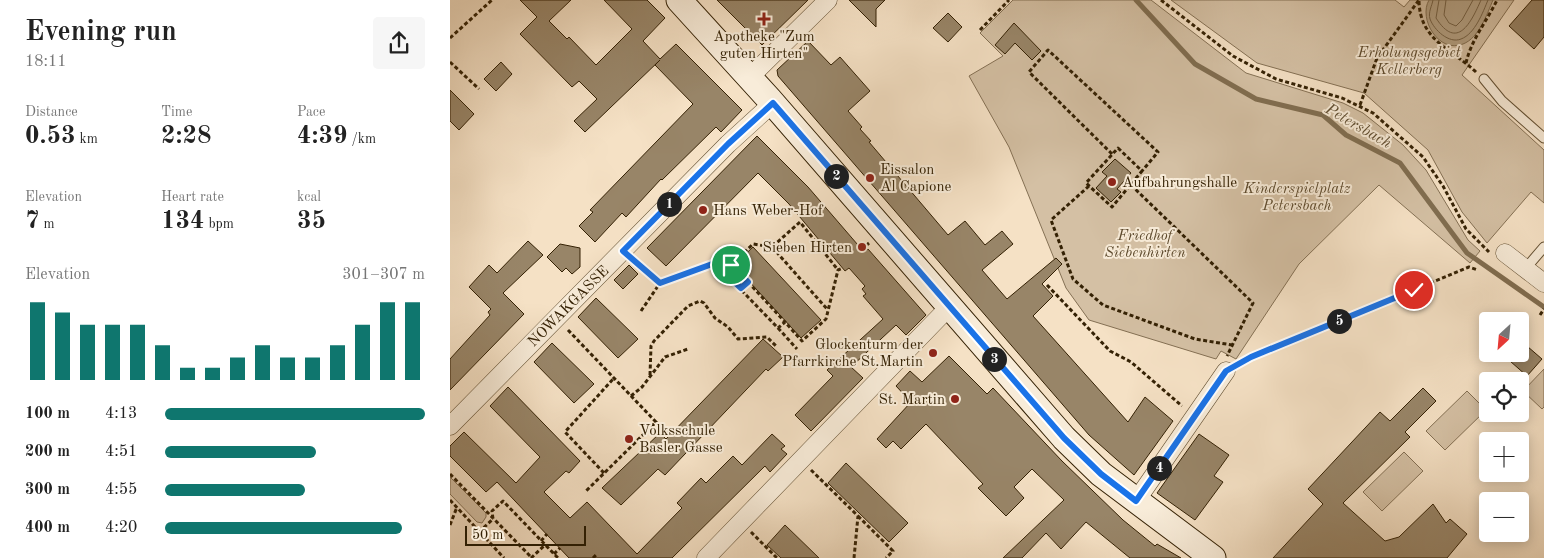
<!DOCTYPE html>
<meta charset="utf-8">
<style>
:root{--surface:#fff;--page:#f6f6f6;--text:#222;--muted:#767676;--accent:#0f766e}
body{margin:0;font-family:"Old Standard TT",serif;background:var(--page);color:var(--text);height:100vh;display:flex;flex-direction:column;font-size:19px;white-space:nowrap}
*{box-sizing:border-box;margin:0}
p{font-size:16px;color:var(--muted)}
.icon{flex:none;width:28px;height:28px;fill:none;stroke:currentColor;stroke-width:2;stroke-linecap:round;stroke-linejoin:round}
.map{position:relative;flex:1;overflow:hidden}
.panel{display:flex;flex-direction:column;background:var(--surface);width:450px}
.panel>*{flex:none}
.needle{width:32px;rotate:206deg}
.buttons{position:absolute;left:1029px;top:312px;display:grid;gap:10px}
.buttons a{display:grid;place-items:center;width:50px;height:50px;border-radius:5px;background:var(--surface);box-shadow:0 2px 12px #0003;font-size:25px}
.scale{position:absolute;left:15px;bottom:12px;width:121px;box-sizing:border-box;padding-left:5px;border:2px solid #342104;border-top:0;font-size:14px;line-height:18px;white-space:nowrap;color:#342104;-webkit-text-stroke:4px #f8ecd9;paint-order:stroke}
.pin{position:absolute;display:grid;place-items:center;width:42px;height:42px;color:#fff;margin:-21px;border:2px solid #fff;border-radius:50%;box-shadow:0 1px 5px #0007}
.km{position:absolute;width:25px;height:25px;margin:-12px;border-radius:50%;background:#222;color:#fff;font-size:14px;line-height:25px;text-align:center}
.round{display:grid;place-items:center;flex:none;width:52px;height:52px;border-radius:5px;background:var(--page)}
.summary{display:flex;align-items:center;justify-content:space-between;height:85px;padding:0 25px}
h1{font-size:28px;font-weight:700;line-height:38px}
.metrics{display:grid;grid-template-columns:repeat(3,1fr);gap:8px;height:85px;padding:5px 25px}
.metrics div{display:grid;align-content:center}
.metrics b{font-size:25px;font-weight:700}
.metrics small{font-size:14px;font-weight:400}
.metrics p{font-size:14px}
.chart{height:140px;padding:10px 25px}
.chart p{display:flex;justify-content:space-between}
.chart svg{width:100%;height:90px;margin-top:5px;stroke:var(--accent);stroke-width:6}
ul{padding:0 25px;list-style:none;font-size:16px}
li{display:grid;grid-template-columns:80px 60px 1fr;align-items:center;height:38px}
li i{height:12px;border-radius:6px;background:var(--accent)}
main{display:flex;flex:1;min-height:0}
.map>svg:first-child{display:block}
.green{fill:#d4c0a4;stroke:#847054}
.water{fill:#b3a083;stroke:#806d50}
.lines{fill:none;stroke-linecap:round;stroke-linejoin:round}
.shore{stroke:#746044;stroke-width:1}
.stream{stroke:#806d50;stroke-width:5}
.building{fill:#988568;stroke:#342104}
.service-casing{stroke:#645134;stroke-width:11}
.minor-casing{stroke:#645134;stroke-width:19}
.secondary-casing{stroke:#342104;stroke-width:27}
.path{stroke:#342104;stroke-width:3;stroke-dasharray:4 2.5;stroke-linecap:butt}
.service{stroke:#f8ecd9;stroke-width:9}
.minor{stroke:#f8ecd9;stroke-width:18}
.secondary{stroke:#f8ecd9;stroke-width:25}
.route-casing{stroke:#fff;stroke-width:10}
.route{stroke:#1a73e8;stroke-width:6}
.poi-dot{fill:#8f2418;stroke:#f8ecd9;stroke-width:2}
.labels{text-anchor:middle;stroke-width:4;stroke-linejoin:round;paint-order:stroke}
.poi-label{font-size:15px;fill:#342104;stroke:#f8ecd9;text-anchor:start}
.park-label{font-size:15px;font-style:italic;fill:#5c492c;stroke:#f8ecd9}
.street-label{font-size:15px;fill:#342104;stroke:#f8ecd9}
.water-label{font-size:16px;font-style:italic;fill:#604d30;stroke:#f8ecd9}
</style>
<main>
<section class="panel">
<div class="summary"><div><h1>Evening run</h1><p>18:11</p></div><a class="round"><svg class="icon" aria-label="share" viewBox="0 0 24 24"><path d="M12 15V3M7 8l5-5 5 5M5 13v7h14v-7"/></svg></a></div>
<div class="metrics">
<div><p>Distance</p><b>0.53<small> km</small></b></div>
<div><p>Time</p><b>2:28</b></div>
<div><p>Pace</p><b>4:39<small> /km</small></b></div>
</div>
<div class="metrics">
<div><p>Elevation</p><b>7<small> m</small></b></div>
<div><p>Heart rate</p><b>134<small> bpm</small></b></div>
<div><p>kcal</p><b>35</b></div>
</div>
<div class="chart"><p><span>Elevation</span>301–307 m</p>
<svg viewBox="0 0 160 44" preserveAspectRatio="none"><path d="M5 44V6M15 44V11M25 44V17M35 44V17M45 44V17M55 44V27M65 44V38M75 44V38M85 44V33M95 44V27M105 44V33M115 44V33M125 44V27M135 44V17M145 44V6M155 44V6"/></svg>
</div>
<ul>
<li><b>100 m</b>4:13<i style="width:100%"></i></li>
<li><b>200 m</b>4:51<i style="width:58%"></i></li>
<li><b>300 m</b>4:55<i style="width:54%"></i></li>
<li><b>400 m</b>4:20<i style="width:91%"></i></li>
</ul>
</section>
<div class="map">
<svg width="1094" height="558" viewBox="0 0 1094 558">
<rect width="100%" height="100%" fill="#f5e1c5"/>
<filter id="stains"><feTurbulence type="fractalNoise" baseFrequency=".004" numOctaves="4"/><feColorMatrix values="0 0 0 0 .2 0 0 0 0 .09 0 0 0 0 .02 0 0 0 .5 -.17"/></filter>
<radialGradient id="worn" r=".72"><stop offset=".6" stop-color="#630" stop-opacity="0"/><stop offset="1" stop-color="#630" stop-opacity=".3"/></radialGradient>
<path class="green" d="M563 0H701L796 73 893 103 913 113 953 145 976 170 1018 240 1030 251 1020 263 929 185 849 264 786 359 771 351 766 359 639 320 616 288 559 147 519 76 553 56 530 33Z
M721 0H945L954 7 960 0H1064L1012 75 1094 150V203L1081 192 1037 243 1012 212 978 150 914 93 807 63Z
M1094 369V407L1092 409 1073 391Z
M1017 391 1036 410 995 450 976 431Z
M954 452 973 471 932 511 913 492Z
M0 477 36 513V517L32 523 27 522 0 494Z"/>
<path class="water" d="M979 0H1043C1037 14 1029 38 1013 44 989 54 968 19 979 0Z"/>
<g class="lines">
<path class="shore" d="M983 0C982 6 978 12 980 19 984 30 999 44 1011 39 1025 34 1033 12 1038 0
M989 0 986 18C1007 51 1021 23 1031 0
M996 0 994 15 999 23 1006 26 1012 20 1023 0"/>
<path class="stream" d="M686 0 745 64 806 99 873 115 896 135 950 163 1017 253 1094 307"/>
</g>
<path class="building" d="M70 0H121L99 21 117 39 119 37 146 65 182 29 154 0H197L215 18 193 41 210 59 226 44 292 110 271 132 266 127 212 180 211 179 176 217 172 213 145 242 129 226 143 212 140 210 243 104 205 65 210 60 135 132 124 121 147 99 129 81 122 87 70 34 87 17Z
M267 0H358L312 45Z
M399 0H435L426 9V27Z
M1082 0H1094V37L1084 49 1059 26Z
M498 13 512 27 498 42 483 28Z
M564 23 591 51 582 60 565 43 555 54 545 45Z
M358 41 381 65 390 57 420 91 398 111 412 127 410 129 421 141 419 142 498 235 515 221 535 245 552 231 563 244 532 270 557 299 606 258 612 264 592 284 603 296 583 316 678 422 695 397 723 421 684 475 639 435 328 76 327 70Z
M51 62 62 74 46 91 34 79Z
M0 90 24 114 9 130 0 121Z
M307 136 358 187 414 252 418 249 476 315 456 335 446 325 401 367 413 378 361 431 345 415 383 376 377 370 433 319 413 296 416 294 412 289 415 286 399 268 395 271 339 204 308 173 216 266 197 248Z
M665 159 681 173 667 189 671 192 661 202 646 188 657 176 652 172Z
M78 241 93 255 53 293 74 314 0 390V359L40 315 38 312 41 309 19 287 39 265 47 273Z
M110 244 130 248V267L122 274 116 268 112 272 97 257Z
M303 247 371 320 351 338 284 265Z
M179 265 188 274 173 289 164 280Z
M146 298 188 339 168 358 128 317Z
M313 339 333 357 318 371 316 369 215 475 208 469 171 505 152 488 210 433 216 439Z
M1070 340 1092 359 1077 376 1052 354H1070Z
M102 343 144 384 124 403 84 362Z
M499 356 537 394 543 388 612 461 673 520 705 546 707 544 731 558H680L636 522 611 549 596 533 572 558H553L614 500 582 469 564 487 574 498 556 516 528 488 533 484 476 424 451 449 443 441 436 448 427 439 461 402 446 386 460 371 472 382Z
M58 387 130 461 119 473 116 471 94 492 120 518 137 502 187 554 232 508 227 503 251 478 256 483 283 456 292 465 322 434 335 446 331 449 337 454 320 472 315 466 222 558H119L47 482 36 492 0 456V446L14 432 66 483 90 457 40 406Z
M973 388 986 401 955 432 960 437 893 503 935 541 949 537 983 504 996 523 1000 519 1017 534 997 558H823L873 504 858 489 930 412 940 421Z
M749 434 779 455 764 476 773 482 745 520 707 493Z
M396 463 458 523 439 542 378 483Z
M335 525 369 558H331L317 545Z"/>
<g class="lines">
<defs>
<path id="service" d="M1034 79 1052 101 1094 138
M1076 268 1094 247"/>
<path id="minor" d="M300 77 378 0
M1055 253 1094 283
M0 426 278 144 323 103
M686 501 776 371
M256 558 500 306"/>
<path id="secondary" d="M229 0 320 100 614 438 651 474 763 558"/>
</defs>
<use href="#service" class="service-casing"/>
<use href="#minor" class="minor-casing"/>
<use href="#secondary" class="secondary-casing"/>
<path class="path" d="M711 0 783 56 826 79 892 98 923 113 973 157 993 186 1016 229 1039 252
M969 1C970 40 1000 48 1026 72
M530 30 559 0
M0 38 42 0
M0 62 29 89
M1016 63C1021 40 1037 21 1047 0
M910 105 927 58 969 0
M668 148 692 171 662 207 636 183Z
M662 154 579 72 598 50 708 152 692 171
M681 185 803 303 777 356
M639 186 601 220 623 279 653 305 745 339 782 345
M322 247 377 309
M412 249 419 243
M185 261 210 283 265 263 328 328 335 322 352 341 376 319 388 270 393 268
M298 282 335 322
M597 285 660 351 681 362 732 406
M291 289 298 282 281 265 303 244 322 247 350 222 388 270
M191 311 210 283
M1090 315 1094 309
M328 328 347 349
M118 330 206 422 136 491
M788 363 1019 267 1028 270
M200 375 201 346 204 341 238 306 250 301 254 303 265 318 278 327 288 339 317 337 327 347
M181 396 192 387 215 357 238 349
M206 422 217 433
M361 470 408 516 404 558
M154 473 115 432 164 378
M0 474 82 558
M0 500 54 558
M408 516 443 551 436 558
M0 525 7 507
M29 532 43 519 42 511 53 501 108 558
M301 532 327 558
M91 541 97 534
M104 554 110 548
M81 558 95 545
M143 558 147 554"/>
<use href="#service" class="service"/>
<use href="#minor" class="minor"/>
<use href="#secondary" class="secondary"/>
</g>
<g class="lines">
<defs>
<path id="route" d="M281 265 298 282 291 288 265 263 210 283 173 251 278 144 323 103 614 438 651 474 686 501 776 371 801 357 964 290"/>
</defs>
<use href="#route" class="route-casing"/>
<use href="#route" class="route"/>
</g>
<g class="poi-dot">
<path d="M311.5 11.5h5v5h5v5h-5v5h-5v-5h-5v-5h5z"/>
<circle cx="420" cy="178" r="5"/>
<circle cx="662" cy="182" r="5"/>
<circle cx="253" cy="210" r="5"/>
<circle cx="412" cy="247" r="5"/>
<circle cx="483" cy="353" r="5"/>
<circle cx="505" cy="399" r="5"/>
<circle cx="179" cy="439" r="5"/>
</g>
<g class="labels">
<g class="poi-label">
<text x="314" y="41" text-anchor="middle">Apotheke "Zum<tspan x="314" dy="17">guten Hirten"</tspan></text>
<text x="430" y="174">Eissalon<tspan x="430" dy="17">Al Capione</tspan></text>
<text x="672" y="187">Aufbahrungshalle</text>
<text x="263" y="215">Hans Weber-Hof</text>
<text x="402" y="252" text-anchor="end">Sieben Hirten</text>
<text x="473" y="349" text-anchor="end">Glockenturm der<tspan x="473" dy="17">Pfarrkirche St.Martin</tspan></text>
<text x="495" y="404" text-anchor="end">St. Martin</text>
<text x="189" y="435">Volksschule<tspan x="189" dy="17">Basler Gasse</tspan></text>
</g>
<g class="park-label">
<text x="959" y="57">Erholungsgebiet<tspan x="959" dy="17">Kellerberg</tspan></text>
<text x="847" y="193">Kinderspielplatz<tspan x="847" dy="17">Petersbach</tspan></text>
<text x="695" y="240">Friedhof<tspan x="695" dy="17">Siebenhirten</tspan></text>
</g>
<g class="street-label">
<text transform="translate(118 306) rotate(-45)" y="5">NOWAKGASSE</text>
</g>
<g class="water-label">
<text transform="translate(909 125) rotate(30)" y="6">Petersbach</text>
</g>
</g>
<rect width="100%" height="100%" filter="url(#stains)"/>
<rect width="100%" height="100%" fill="url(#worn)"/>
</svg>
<div class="buttons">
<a><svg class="needle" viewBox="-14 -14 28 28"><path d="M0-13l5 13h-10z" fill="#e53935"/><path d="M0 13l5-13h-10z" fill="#767676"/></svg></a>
<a><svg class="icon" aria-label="locate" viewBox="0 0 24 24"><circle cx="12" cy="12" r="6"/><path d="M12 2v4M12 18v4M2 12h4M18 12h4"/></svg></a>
<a>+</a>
<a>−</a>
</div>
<div class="scale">50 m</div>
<div class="pin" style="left:281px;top:265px;background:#1e9e55"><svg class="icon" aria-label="arrive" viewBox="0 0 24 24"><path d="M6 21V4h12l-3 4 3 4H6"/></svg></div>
<div class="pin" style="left:964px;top:290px;background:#d93025"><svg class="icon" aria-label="check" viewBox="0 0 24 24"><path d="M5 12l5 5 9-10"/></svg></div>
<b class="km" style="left:219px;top:204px">1</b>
<b class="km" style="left:386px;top:176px">2</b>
<b class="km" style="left:544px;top:359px">3</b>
<b class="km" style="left:709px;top:468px">4</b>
<b class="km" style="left:889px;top:321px">5</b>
</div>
</main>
